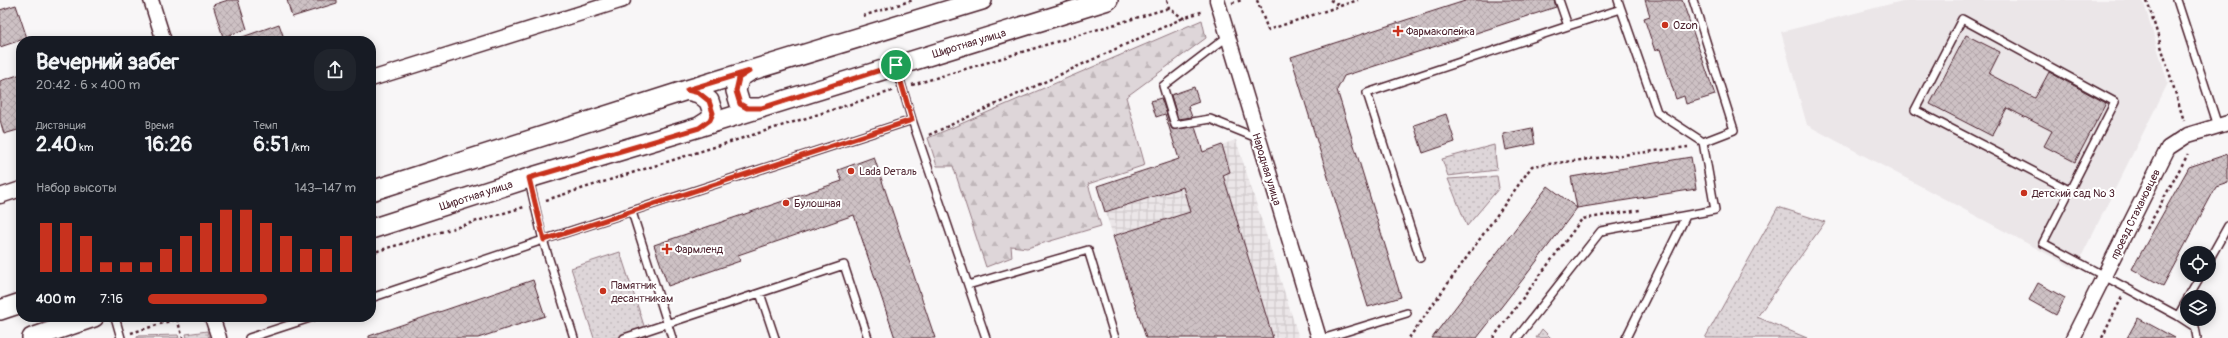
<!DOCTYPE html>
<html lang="ru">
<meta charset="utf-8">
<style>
:root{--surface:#171b24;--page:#20242c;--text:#f1f3f6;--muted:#9ea1a6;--accent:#c8321e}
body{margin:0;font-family:Pangolin,sans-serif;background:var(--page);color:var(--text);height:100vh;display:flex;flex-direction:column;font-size:15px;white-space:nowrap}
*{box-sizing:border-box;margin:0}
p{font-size:13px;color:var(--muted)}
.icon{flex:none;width:22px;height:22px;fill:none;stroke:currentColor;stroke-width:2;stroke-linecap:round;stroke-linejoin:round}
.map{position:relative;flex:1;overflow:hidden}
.sheet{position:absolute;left:16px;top:36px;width:360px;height:286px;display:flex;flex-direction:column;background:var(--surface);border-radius:16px;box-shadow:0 2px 10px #0003}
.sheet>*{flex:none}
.tools{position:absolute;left:2180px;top:246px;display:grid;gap:8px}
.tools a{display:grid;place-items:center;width:36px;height:36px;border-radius:50%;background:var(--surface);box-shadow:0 2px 10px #0003;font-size:20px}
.pin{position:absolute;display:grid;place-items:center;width:34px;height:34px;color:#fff;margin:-17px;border:2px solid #fff;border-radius:50%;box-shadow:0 1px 4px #0007}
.round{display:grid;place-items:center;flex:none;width:42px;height:42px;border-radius:16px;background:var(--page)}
.headline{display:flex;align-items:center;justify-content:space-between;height:68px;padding:0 20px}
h1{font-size:22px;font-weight:700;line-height:30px}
.metrics{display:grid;grid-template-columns:repeat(3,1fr);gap:6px;height:68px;padding:4px 20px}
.metrics div{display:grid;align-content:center}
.metrics b{font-size:20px;font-weight:700}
.metrics small{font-size:11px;font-weight:400}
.metrics p{font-size:11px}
.chart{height:112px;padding:8px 20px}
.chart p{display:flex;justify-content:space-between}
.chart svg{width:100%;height:72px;margin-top:4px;stroke:var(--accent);stroke-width:6}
ul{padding:0 20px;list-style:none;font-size:13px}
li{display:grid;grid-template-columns:64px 48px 1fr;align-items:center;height:30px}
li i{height:10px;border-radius:5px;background:var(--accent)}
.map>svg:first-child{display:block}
.built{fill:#ebe6e8}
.industrial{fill:url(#industrial-grid)}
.grass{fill:url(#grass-dots);stroke:#947a82}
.forest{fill:url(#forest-firs);stroke:#947a82}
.building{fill:url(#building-cross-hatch);stroke:#4a1f2b}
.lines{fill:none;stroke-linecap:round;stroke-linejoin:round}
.service-casing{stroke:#4a1f2b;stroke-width:10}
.minor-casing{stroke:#4a1f2b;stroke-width:17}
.secondary-casing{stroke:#4a1f2b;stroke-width:22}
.path{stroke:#4a1f2b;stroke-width:2.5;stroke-dasharray:3 3;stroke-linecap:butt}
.service{stroke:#fff;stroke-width:7}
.minor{stroke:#fff;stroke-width:14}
.secondary{stroke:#fff;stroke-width:19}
.route-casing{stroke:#fff;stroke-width:8}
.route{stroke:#c8321e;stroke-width:5}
.poi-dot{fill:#c8321e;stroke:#fff;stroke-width:1.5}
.labels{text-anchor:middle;stroke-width:4;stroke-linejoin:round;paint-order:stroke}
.poi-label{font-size:11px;fill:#4a1f2b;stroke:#fff;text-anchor:start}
.street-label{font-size:11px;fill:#4a1f2b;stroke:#fff}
</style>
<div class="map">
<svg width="2228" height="338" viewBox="0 0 2228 338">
<defs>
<pattern id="industrial-grid" width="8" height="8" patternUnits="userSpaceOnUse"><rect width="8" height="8" fill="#ebe6e8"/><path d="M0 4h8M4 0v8" fill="none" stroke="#cbc5c7"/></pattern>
<pattern id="grass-dots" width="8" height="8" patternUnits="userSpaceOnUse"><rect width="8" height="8" fill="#ded6d9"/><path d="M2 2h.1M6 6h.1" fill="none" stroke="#c0b7ba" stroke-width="1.8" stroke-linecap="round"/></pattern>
<pattern id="forest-firs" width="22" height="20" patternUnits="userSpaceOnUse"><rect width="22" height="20" fill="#ded6d9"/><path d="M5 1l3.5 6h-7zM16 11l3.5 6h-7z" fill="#c0b7ba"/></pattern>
<pattern id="building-cross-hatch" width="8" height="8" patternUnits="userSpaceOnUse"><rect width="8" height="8" fill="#cdc1c4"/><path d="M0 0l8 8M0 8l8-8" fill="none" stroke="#b2a5a9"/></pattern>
</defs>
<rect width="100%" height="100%" fill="#f8f6f7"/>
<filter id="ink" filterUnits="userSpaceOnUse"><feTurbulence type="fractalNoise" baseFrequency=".025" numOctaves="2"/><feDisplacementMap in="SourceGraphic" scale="8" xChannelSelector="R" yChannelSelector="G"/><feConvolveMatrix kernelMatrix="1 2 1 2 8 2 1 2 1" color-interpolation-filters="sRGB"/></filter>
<g filter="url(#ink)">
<path class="built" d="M1906 0H2143L2168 83 2075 269 1807 125 1781 32Z"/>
<path class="industrial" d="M1236 140 1299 338H1146L1097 186Z"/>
<path class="grass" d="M1494 145 1497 170 1448 176 1442 159Z
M1497 176 1499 188 1467 226 1448 179Z
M1778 207 1825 222 1757 317 1807 338H1705Z
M620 252 648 338H594L571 268Z
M1542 329 1551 338H1536Z
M207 331 209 338H187L186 334Z
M178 335 179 338H137V336Z"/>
<path class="forest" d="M1202 20 1206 38 1126 97 1145 165 1088 184 1101 226 1027 248 1011 246 1012 257 986 267 953 166H937L928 138Z"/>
<path class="building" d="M228 0H238L247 29 223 37 213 5Z
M287 0H337V3L292 17Z
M1468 0H1554L1556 7 1344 76 1337 90 1401 297 1368 307 1291 57Z
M1645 0H1682L1715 95 1686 104 1684 96 1676 99 1660 49 1655 51 1644 18 1650 16Z
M16 5 27 38 0 47V10Z
M279 24 285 41H238L237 39Z
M1966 35 2000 52 1989 74 2035 98 2049 72 2106 103 2075 162 2044 146 2052 131 2007 108 1992 136 1930 104Z
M21 74V129L4 134 0 120V81Z
M1194 87 1199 102 1188 106 1192 117 1178 119 1171 95Z
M1161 98 1172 129 1195 127 1203 152 1222 145 1230 172 1223 175 1273 338H1146L1113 236 1190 212 1183 187 1105 212 1097 186 1179 159 1165 114 1156 117 1151 101Z
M1446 114 1455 142 1423 153 1414 125Z
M1532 128 1535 144 1506 150 1503 134Z
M2228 154V183L2216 187 2163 286 2132 269 2189 167Z
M874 157 935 338H895L854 215 738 255 740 261 668 286 654 245 842 181 838 170Z
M1691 157 1696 189 1577 208 1571 177Z
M1548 186 1577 208 1527 274 1477 338H1432Z
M533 280 545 316 478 338H369V336Z
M2038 283 2065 298 2056 315 2029 300Z
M2138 318 2175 338H2127Z"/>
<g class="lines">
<defs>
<path id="service" d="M1618 0 1621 9
M2177 0 2218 126
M1568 26 1621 9 1657 112 1703 142
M1227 37 1163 86 1175 125 1210 119 1257 138
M896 67 912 120 986 338
M529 180 543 240 912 120
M2069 190 1915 110 1962 19 2115 102 2043 243 2178 316 2187 300
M632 212 672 338
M1420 258 1367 93 1568 26 1559 0
M2209 260 2228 226
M968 285 1088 250 1115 338
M760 293 775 338
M2188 297 2201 275
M371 298 543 240 574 338
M2178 316 2195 327 2197 338
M115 317 121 338
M249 338 313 317
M624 338 844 265 868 338
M1325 338 1407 313
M1517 338 1601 231 1715 210 1703 142 1734 130 1693 0
M1626 338 1686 216"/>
<path id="minor" d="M151 0 164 41
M1217 0 1319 338
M371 79 623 0
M0 196 21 189
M212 317 219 338
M2073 338 2168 148 2188 135 2228 123"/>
<path id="secondary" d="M750 71 739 78 736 91 740 104 747 108H761
M687 90 699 93 709 101 713 113 710 120 699 127
M371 191 687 90 982 0
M371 229 529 178 699 127 1108 0
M0 310 21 303
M32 338 94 317"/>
</defs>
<use href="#service" class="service-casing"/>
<use href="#minor" class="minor-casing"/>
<use href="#secondary" class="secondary-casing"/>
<path class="path" d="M1167 0 1169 8 1183 18 1204 11
M1257 0 1268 30 1358 0
M1330 0 1340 6
M2147 0 2184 121
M1232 3 1242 0
M863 16 913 0
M912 85 1169 8
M929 135 1183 18
M546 200 892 91
M2147 229 2188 154
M371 253 524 207
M177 319 183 338
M131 333 183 317
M1409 338 1532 166 1688 147
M1493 338 1582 219 1640 210
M2102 338 2122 297"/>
<use href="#service" class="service"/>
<use href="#minor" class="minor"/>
<use href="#secondary" class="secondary"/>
</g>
</g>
<g class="lines" filter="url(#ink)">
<defs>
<path id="route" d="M896 65 912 120 544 240 529 178 699 128 710 120 713 113 709 101 699 93 687 90 750 71 739 78 736 91 740 104 747 108H762Z"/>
</defs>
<use href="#route" class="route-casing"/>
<use href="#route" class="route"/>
</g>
<g class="poi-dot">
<circle cx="1665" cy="25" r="4"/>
<path d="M1396 25h4v4h4v4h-4v4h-4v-4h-4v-4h4z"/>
<circle cx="851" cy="171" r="4"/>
<circle cx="2024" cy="193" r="4"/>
<circle cx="786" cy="203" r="4"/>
<path d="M665 243h4v4h4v4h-4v4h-4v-4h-4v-4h4z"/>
<circle cx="603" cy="291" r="4"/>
</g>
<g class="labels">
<g class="poi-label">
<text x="1673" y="29">Ozon</text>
<text x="1406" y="35">Фармакопейка</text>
<text x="859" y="175">Lada Dеталь</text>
<text x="2032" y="197">Детский сад № 3</text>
<text x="794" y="207">Булошная</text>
<text x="675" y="253">Фармленд</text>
<text x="611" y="289">Памятник<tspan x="611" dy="13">десантникам</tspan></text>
</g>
<g class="street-label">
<text transform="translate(969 43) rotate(-17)" y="4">Широтная улица</text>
<text transform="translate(1267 169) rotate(73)" y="4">Народная улица</text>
<text transform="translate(476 195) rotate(-18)" y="4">Широтная улица</text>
<text transform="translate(2135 214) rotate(-64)" y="4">проезд Стахановцев</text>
</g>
</g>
</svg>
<div class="tools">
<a><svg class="icon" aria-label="locate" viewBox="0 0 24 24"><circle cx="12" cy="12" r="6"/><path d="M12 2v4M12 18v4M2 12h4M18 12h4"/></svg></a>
<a><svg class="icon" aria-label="layers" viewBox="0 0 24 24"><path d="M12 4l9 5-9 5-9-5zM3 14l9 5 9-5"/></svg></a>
</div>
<div class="pin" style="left:896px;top:65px;background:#1e9e55"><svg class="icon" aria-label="arrive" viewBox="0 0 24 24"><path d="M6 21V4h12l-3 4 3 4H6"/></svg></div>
<section class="sheet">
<div class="headline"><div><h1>Вечерний забег</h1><p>20:42 · 6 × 400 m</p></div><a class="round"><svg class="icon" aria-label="share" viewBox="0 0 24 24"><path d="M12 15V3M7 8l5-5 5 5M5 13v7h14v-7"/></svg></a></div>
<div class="metrics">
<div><p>Дистанция</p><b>2.40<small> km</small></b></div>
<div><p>Время</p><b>16:26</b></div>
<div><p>Темп</p><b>6:51<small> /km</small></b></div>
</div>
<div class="chart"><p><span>Набор высоты</span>143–147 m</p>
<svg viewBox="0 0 160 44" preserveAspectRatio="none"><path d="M5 44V14M15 44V14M25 44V22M35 44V38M45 44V38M55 44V38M65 44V30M75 44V22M85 44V14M95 44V6M105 44V6M115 44V14M125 44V22M135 44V30M145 44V30M155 44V22"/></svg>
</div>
<ul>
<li><b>400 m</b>7:16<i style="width:57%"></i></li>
</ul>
</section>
</div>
